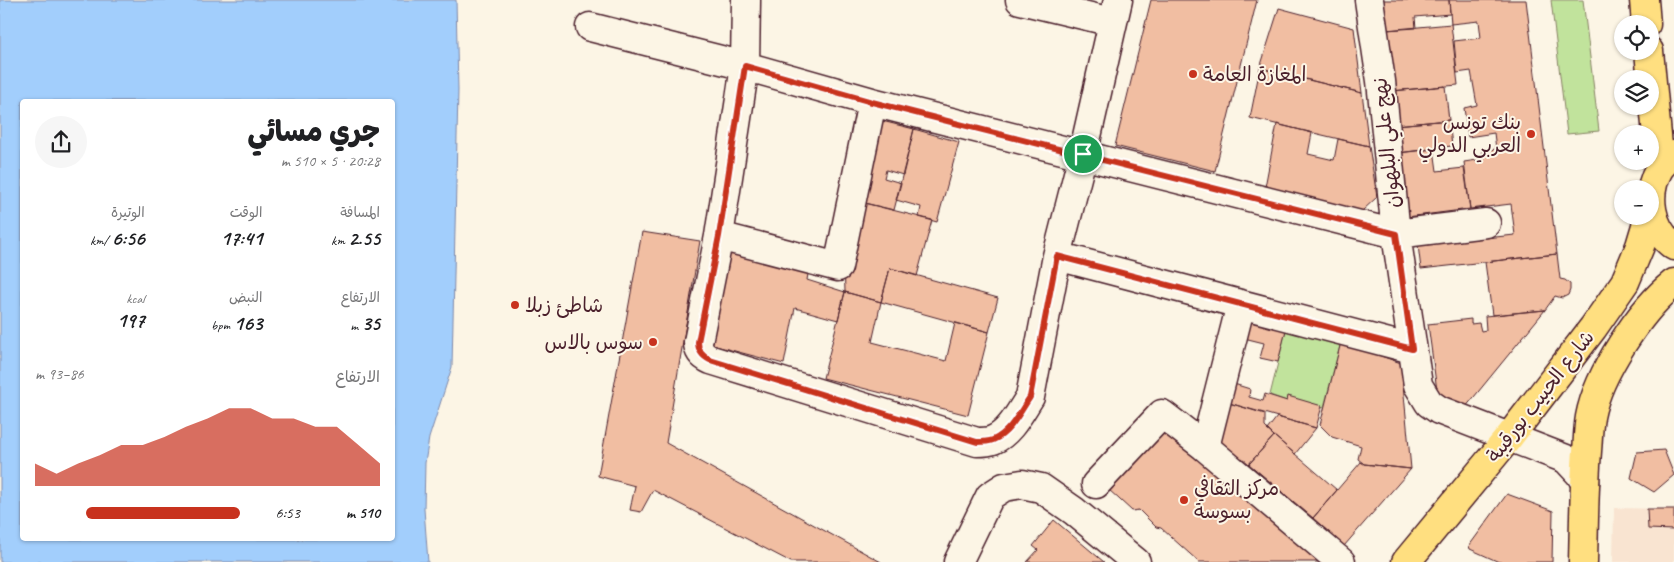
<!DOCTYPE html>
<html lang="ar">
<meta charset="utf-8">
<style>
:root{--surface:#fff;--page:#f6f6f6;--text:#202124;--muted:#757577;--accent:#c8321e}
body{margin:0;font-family:Caveat,"Playpen Sans Arabic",sans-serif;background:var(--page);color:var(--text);direction:rtl;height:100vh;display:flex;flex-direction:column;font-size:19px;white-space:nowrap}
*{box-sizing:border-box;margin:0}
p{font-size:16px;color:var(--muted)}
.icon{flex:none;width:28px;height:28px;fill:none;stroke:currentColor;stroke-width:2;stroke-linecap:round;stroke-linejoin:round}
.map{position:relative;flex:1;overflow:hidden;direction:ltr}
.panel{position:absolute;left:20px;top:99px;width:375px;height:442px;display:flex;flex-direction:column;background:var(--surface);border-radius:5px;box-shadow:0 1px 4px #0004;direction:rtl}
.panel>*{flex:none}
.fabs{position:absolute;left:1614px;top:15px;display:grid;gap:10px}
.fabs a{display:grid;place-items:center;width:45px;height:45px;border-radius:50%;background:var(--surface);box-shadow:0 1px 4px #0004;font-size:25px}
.pin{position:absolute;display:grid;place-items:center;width:42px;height:42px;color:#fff;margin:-21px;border:2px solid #fff;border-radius:50%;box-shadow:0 1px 5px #0007}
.round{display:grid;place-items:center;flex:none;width:52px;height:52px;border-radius:26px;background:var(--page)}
.head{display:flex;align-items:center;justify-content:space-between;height:85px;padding:0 15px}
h1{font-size:28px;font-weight:800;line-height:38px}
.stats{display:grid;grid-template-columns:repeat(3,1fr);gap:8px;height:85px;padding:5px 15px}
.stats div{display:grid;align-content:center}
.stats b{font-size:21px;font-weight:800}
.stats small{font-size:14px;font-weight:400}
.stats p{font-size:14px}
.chart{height:140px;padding:10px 15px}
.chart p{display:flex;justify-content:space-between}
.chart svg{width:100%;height:90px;margin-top:5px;fill:var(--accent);opacity:.7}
ul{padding:0 15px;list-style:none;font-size:16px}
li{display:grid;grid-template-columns:80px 60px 1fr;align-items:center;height:38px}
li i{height:12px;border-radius:6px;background:var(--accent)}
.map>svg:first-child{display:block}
.built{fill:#f9e4d1}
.green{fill:#c1e39c;stroke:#868164}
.water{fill:#a2cefc;stroke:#7f88a8;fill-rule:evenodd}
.building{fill:#f1bea2;stroke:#4a1f2b}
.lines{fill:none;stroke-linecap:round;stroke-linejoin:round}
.street-casing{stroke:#4a1f2b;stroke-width:31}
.primary-casing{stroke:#4a1f2b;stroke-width:31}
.street{stroke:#fcf5e5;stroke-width:28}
.primary{stroke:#ffdf80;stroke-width:28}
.route-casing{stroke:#fff;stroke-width:10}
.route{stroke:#c8321e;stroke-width:6}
.poi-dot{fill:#c8321e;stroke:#fcf5e5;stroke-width:2}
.labels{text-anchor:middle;stroke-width:4;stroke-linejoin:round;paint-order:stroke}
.poi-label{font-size:20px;fill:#4a1f2b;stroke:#fcf5e5;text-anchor:start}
.street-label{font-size:20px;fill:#4a1f2b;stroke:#fcf5e5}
</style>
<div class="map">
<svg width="1674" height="562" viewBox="0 0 1674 562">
<rect width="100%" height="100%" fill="#fcf5e5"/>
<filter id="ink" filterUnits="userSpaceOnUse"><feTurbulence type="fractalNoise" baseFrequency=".02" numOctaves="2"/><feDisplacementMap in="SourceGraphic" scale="10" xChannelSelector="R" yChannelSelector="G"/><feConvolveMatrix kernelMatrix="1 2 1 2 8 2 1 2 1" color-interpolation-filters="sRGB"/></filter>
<g filter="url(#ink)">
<path class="built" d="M1614 508 1674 509V562H1613Z"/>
<path class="green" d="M1551 0H1583L1599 131 1567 134Z
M1286 330 1341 342 1324 407 1287 401 1270 395Z"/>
<path class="water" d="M0 0H456L458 90 452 367 429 438 425 463 424 509 428 562H0ZM22 101H392V539H22Z"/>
<path class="building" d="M1151 0H1257L1215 171 1115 146Z
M1383 0H1449L1450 14 1415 17 1416 28 1386 30Z
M1449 0H1526L1557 254 1421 269 1418 245 1515 235 1511 204 1470 209 1464 162 1484 159 1482 151 1496 149 1494 133 1468 137 1464 108 1477 105 1471 71 1457 73 1454 41 1481 38 1479 21 1451 24Z
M1279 8 1354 28 1362 93 1260 68Z
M1451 24 1458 85 1392 91 1386 30Z
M1260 68 1362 93 1369 146 1250 118Z
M1445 86 1449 120 1396 125 1392 91Z
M874 119 914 129 903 175 886 170 884 178 901 183 894 210 856 201Z
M1449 120 1452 146 1398 153 1396 125Z
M1277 124 1312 133 1308 154 1334 160 1338 139 1369 146 1377 197 1362 211 1265 187Z
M914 129 959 142 937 222 919 217 921 207 896 200Z
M1434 149 1437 171 1464 168 1470 209 1407 217 1398 153Z
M856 201 932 220 917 276 890 268 881 302 845 292 844 259Z
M642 232 700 241 666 443 881 562H791L653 490 641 512 630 510 635 486 598 476Z
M730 252 808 274 807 280 845 292 838 320 795 308 784 364 712 345Z
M1557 254 1560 279 1565 280 1570 284V290L1568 295 1562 298 1555 296 1545 310 1492 315 1485 262Z
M890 268 998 298 989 332 881 302Z
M845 292 881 302 872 342 946 361 955 323 989 332 968 415 823 378Z
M1545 310 1465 408 1438 398 1428 324 1471 319V324L1479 323 1481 331 1486 330 1485 316Z
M1248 320 1286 330 1278 362 1260 358 1264 343 1244 338Z
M1341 342 1401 363 1411 469 1364 464 1358 459 1361 446 1332 437 1320 425Z
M1234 384 1250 389 1249 397 1263 401 1265 394 1287 401 1288 396 1322 406 1316 428 1229 403Z
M1229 403 1265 414V427L1274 436 1249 464 1242 458 1239 461 1217 444Z
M1277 417 1316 428 1295 454 1267 430Z
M1162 428 1323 562H1199L1161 528 1156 527 1139 510 1132 511 1108 489Z
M1274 436 1337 490 1313 518 1249 464Z
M1664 450 1674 475 1654 492 1631 478 1637 452Z
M1361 462 1364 464 1411 469 1344 546 1313 518Z
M1507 494 1553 511 1552 562H1499L1470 549 1469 546Z
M1647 509H1674V530L1648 529Z
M1054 520 1104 562H1027L1038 550 1033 546Z"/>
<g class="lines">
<defs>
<path id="street" d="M746 0 745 66 719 236 698 342C698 351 702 356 711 360L977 442C982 442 988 442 993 440 1010 433 1020 412 1030 397L1057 256 1083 154 1118 0
M1020 0 1112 22
M1369 0 1381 81 1396 234 1418 385 1429 403 1439 410 1566 459 1580 474 1585 482
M590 27 745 66 872 102 1396 234 1486 223
M719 236 838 267 872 102
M1057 256 1412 349
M1205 447 1241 304
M1096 484 1162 414 1205 447 1341 562
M958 562 990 496 1004 487 1022 484 1041 488 1074 511 1136 562"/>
<path id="primary" d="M1644 0 1646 24
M1649 51 1660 167
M1673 155C1668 159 1663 163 1659 169 1645 194 1650 229 1674 246
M1406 562 1510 436 1593 328 1625 282 1640 246 1649 216
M1583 562C1584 525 1584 488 1587 451 1588 440 1588 428 1590 417 1598 374 1640 310 1674 283"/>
</defs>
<use href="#street" class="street-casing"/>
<use href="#primary" class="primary-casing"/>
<use href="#street" class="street"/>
<use href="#primary" class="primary"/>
</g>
</g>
<g class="lines" filter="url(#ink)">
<defs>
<path id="route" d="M745 66 872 102 1396 234 1412 349 1057 256 1030 397C1020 412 1010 433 993 440 988 442 982 442 977 442L710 360C702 356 698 351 698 342L719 236Z"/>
</defs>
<use href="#route" class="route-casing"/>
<use href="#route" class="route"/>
</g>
<g class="poi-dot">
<circle cx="1193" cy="74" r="5"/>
<circle cx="1531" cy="134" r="5"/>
<circle cx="515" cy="305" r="5"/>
<circle cx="653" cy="342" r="5"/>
<circle cx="1184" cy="500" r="5"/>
</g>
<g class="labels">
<g class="poi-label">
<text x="1203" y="81">المغازة العامة</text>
<text x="1521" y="129" text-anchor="end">بنك تونس<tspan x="1521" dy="23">العربي الدولي</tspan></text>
<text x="525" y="312">شاطئ زبلا</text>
<text x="643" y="349" text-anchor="end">سوس بالاس</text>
<text x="1194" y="495">مركز الثقافي<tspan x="1194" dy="23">بسوسة</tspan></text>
</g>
<g class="street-label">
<text transform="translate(1386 143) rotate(-96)" y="7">نهج علي البلهوان</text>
<text transform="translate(1540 396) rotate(-52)" y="7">شارع الحبيب بورقيبة</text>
</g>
</g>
</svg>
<div class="fabs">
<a><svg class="icon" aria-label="locate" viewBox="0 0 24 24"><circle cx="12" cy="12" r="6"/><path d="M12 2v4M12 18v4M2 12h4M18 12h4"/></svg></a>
<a><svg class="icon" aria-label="layers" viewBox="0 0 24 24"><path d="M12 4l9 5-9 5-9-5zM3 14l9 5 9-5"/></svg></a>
<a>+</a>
<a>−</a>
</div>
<div class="pin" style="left:1083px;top:154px;background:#1e9e55"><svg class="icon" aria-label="arrive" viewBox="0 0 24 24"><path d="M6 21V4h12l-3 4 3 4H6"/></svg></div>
<section class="panel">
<div class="head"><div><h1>جري مسائي</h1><p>20:28 · 5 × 510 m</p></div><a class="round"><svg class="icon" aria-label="share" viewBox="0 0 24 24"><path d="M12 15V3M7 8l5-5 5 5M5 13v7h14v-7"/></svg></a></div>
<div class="stats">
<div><p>المسافة</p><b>2.55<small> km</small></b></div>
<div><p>الوقت</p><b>17:41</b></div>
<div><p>الوتيرة</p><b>6:56<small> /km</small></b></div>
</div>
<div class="stats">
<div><p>الارتفاع</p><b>35<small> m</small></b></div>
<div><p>النبض</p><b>163<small> bpm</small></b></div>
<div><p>kcal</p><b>197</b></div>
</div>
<div class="chart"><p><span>الارتفاع</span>86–93 m</p>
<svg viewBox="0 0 160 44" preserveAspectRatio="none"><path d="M0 44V33L10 38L20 33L30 29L40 24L50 24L60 20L70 15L80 11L90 6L100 6L110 11L120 11L130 15L140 15L150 24L160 33V44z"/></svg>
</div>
<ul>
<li><b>510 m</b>6:53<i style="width:75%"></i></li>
</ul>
</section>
</div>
